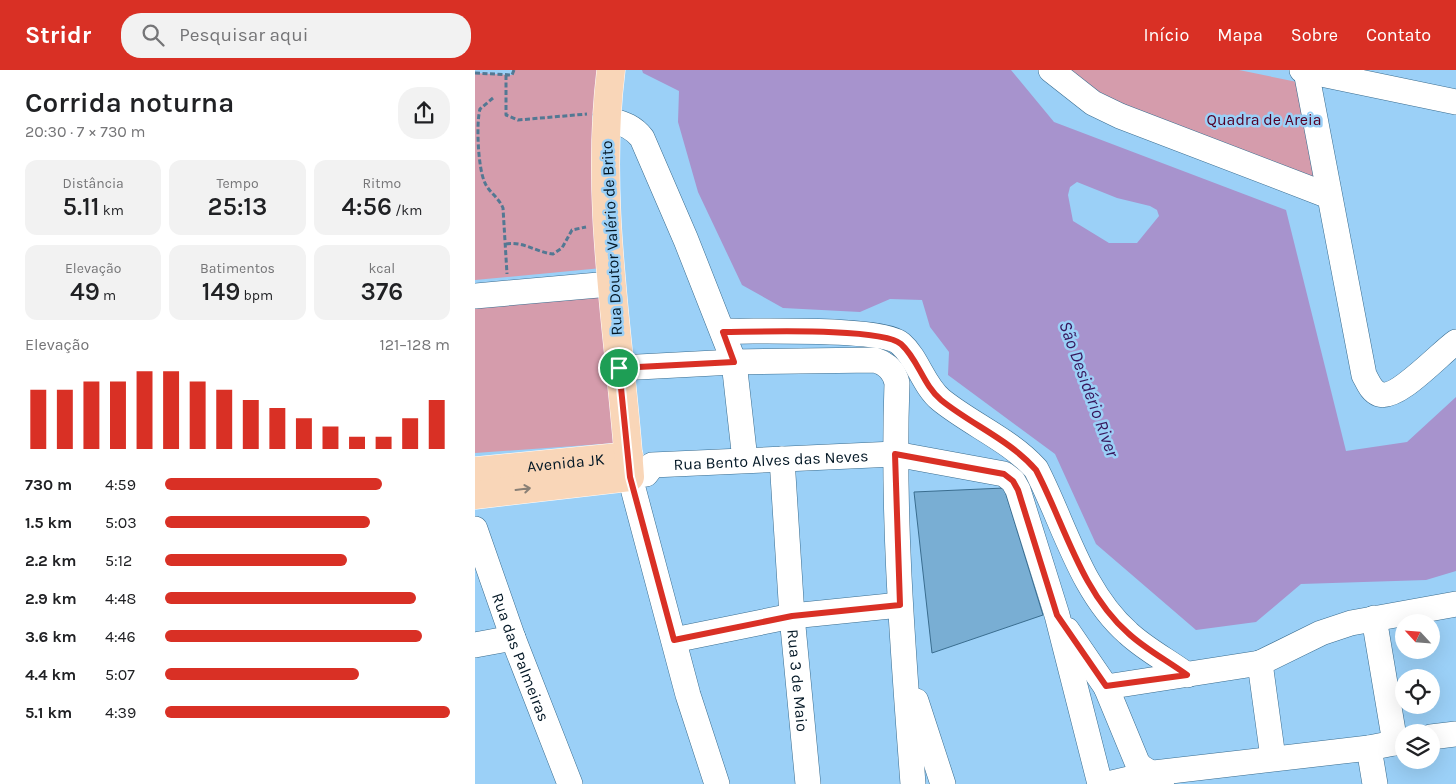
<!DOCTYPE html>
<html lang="pt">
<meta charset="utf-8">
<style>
:root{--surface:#fff;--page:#f2f2f2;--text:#202124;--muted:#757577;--accent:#d93025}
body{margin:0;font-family:Karla,sans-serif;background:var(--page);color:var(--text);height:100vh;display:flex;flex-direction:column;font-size:19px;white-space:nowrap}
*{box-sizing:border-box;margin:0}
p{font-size:16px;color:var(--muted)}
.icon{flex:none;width:28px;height:28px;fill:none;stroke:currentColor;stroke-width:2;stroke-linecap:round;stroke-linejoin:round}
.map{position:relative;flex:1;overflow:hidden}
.side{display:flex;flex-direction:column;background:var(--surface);width:475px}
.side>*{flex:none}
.needle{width:32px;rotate:296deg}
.tools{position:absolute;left:920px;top:544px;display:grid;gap:10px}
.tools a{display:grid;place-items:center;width:45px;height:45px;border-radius:50%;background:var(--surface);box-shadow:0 5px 20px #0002;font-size:25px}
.pin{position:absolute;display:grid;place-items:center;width:42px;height:42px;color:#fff;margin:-21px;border:2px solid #fff;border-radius:50%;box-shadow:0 1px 5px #0007}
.round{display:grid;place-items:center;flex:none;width:52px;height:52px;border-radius:20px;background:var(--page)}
.headline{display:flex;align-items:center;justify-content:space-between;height:85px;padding:0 25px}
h1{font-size:28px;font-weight:600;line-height:38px}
.stats{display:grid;grid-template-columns:repeat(3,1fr);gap:8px;height:85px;padding:5px 25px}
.stats div{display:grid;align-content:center;border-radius:12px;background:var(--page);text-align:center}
.stats b{font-size:25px;font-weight:600}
.stats small{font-size:14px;font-weight:400}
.stats p{font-size:14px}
.chart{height:140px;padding:10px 25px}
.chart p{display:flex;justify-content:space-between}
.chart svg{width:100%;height:90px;margin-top:5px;stroke:var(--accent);stroke-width:6}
ul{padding:0 25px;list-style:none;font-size:16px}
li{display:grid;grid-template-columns:80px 60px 1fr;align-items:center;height:38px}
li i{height:12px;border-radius:6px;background:var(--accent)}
header{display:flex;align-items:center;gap:30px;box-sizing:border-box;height:70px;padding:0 25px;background:var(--accent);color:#fff}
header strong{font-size:24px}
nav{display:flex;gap:28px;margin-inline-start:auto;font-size:18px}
.search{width:350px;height:45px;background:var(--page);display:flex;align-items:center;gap:12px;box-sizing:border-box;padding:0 18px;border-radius:20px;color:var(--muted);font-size:19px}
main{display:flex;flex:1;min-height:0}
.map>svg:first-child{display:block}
.green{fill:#d59cac}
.water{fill:#a793cd;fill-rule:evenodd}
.building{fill:#79aed3;stroke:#3a6d8f}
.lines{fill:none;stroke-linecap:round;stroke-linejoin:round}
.minor-casing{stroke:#396c8f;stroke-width:26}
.major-casing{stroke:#fff;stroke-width:29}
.path{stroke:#537893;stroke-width:3;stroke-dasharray:5 2.5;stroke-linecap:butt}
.minor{stroke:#fff;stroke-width:25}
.major{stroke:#f9d6b8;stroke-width:28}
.oneway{stroke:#8a8076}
.route-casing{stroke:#fff;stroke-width:10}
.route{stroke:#d93025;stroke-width:6}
.labels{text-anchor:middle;stroke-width:5;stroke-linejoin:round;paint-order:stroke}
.park-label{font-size:16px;fill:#520027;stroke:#9bd0f7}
.street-label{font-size:16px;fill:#031725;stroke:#9bd0f7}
.water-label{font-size:18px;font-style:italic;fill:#37175c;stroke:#9bd0f7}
</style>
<header>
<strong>Stridr</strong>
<div class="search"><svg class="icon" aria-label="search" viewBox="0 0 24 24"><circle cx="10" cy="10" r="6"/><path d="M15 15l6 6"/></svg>Pesquisar aqui</div>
<nav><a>Início</a><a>Mapa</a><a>Sobre</a><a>Contato</a></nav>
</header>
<main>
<section class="side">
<div class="headline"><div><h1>Corrida noturna</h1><p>20:30 · 7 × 730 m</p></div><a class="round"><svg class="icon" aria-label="share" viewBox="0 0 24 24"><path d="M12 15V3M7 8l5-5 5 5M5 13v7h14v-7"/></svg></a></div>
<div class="stats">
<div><p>Distância</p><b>5.11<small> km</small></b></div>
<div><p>Tempo</p><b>25:13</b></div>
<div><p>Ritmo</p><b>4:56<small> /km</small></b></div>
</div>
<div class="stats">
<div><p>Elevação</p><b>49<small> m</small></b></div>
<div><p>Batimentos</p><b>149<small> bpm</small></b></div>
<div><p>kcal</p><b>376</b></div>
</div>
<div class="chart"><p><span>Elevação</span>121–128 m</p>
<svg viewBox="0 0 160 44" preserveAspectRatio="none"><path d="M5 44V15M15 44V15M25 44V11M35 44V11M45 44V6M55 44V6M65 44V11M75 44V15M85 44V20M95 44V24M105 44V29M115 44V33M125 44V38M135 44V38M145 44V29M155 44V20"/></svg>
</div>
<ul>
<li><b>730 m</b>4:59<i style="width:76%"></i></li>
<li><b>1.5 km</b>5:03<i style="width:72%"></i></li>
<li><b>2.2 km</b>5:12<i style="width:64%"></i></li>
<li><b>2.9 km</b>4:48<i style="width:88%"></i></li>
<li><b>3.6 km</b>4:46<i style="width:90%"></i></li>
<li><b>4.4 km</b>5:07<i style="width:68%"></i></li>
<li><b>5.1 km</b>4:39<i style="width:100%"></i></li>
</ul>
</section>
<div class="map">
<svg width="981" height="714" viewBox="0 0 981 714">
<rect width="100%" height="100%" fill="#9bd0f7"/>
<path class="green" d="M39 0H128L127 198 0 210V3L37 5Z
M595 0H764L827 13 844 118 627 26Z
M131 223 141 373 0 383V233Z"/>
<path class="water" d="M167 0H536L579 52 811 140 871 381 932 372 981 327V501L951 510 826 514 781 552 721 560 621 474 580 384 473 305 474 282 455 257 447 230 415 229 385 242 308 238 267 215 223 122 203 52 204 21 168 3ZM602 112 642 128 675 136 682 140 684 146 662 173H634L598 151 593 125 595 117Z"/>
<path class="building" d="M529 418 568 545 457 583 439 422Z"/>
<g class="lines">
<defs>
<g id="minor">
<path d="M576 0 618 33 645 46 854 126"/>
<path d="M827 0 981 32"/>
<path d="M831 1 889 305C893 312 896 321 904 324 922 331 965 283 981 272"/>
<path d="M130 48C145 53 157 55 167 68L211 170 259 292 270 390"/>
<path d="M0 226 135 214"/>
<path d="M249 261C280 262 408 257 426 274 443 289 448 315 466 330 497 355 535 370 561 399 589 453 606 522 653 563 670 579 693 591 712 605"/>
<path d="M144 298 259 292 400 290C412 294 419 300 422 313 417 447 428 580 438 714"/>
<path id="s1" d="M307 389 317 546 333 714"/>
<path id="s2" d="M177 395 420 384 529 404 538 411 543 420 582 545 625 714"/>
<path d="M174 400 171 404 155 407 213 625 242 714"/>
<path id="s3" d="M0 459 38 568 95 714"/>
<path d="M899 548 920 673"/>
<path d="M592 560 631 617 662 692 666 697 687 710"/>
<path d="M199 570 317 546 425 535"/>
<path d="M0 575 38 568"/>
<path d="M785 593 798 688"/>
<path d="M631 617 785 593 846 563 876 553 981 534"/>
<path d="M441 631 468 714"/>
<path d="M956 667 981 664"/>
<path d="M894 678 900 714"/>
<path d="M633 714 679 703 894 678 929 671"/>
</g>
<g id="major">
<path id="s4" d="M0 401 154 386"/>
<path d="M0 425 155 407C146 272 119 136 136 0"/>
</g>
</defs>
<use href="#minor" class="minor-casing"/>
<use href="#major" class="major-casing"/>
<path class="path" d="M0 3 37 5 39 0
M31 5V45L43 50 112 44
M18 28 5 39C1 53 3 99 10 113 14 122 24 128 28 138L32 204
M31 174C48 171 61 182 78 184L87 178 97 160 111 157"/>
<use href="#minor" class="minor"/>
<use href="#major" class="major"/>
</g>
<defs><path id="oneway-shaft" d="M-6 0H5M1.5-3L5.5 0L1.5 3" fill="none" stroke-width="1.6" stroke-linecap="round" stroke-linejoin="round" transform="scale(1.25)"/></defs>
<use class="oneway" href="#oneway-shaft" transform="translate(48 419) rotate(-7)"/>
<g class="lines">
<defs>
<path id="route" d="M248 262C280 262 407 257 426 274 443 289 448 315 466 330 497 355 535 370 561 400 589 453 606 522 653 563 670 579 693 591 712 605L631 616 582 545 543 420 538 411 529 404 420 384 425 535 317 546 199 570 155 407 144 298 259 292Z"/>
</defs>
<use href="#route" class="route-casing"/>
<use href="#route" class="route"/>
</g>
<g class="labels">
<g class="park-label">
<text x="789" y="55">Quadra de Areia</text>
</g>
<g class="street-label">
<text transform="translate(136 168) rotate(-93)" y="6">Rua Doutor Valério de Brito</text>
<text dy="6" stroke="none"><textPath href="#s2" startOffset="119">Rua Bento Alves das Neves</textPath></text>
<text dy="6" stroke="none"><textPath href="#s4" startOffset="91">Avenida JK</textPath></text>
<text dy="6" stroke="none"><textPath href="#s3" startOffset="136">Rua das Palmeiras</textPath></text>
<text dy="6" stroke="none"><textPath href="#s1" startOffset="222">Rua 3 de Maio</textPath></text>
</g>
<g class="water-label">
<text transform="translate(614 319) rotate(70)" y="6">São Desidério River</text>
</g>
</g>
</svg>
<div class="tools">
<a><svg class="needle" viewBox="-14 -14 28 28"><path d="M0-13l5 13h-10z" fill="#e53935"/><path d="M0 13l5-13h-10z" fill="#757577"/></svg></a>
<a><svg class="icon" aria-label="locate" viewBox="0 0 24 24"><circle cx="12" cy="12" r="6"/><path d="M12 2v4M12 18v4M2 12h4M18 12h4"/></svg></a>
<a><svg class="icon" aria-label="layers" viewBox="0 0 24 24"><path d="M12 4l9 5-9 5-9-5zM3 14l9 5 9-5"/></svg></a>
</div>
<div class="pin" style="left:144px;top:298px;background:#1e9e55"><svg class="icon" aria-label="arrive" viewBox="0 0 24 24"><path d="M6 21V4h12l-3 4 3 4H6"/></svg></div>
</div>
</main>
